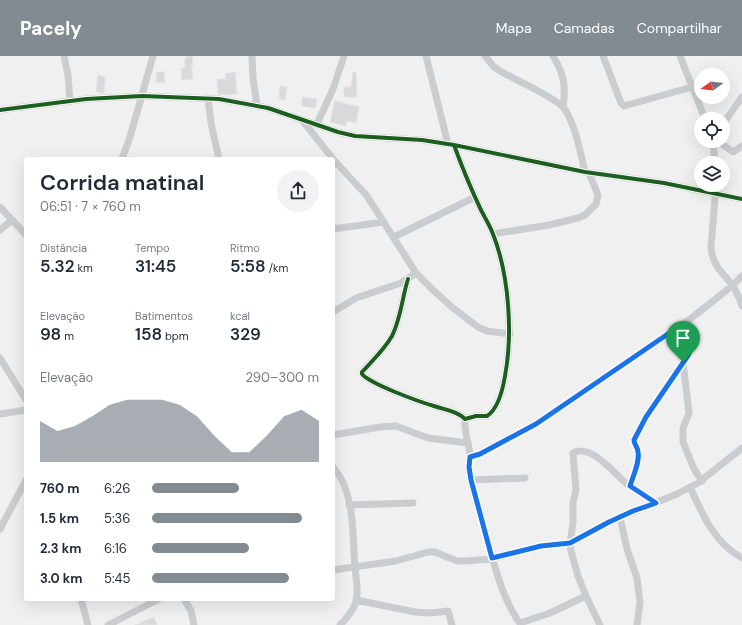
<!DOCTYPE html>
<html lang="pt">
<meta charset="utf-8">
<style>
:root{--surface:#fff;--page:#f2f2f3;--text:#1f2937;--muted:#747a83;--accent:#828b92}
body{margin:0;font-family:"DM Sans",sans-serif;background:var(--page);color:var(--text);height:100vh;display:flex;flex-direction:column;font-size:15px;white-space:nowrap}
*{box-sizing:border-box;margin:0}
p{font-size:13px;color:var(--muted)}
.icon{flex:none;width:22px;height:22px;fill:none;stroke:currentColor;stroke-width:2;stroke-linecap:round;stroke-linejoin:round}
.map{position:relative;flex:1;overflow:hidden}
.panel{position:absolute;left:24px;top:101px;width:311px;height:444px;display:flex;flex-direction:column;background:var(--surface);border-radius:4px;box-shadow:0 4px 16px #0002}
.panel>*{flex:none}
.needle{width:26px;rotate:256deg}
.controls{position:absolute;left:694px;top:12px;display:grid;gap:8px}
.controls a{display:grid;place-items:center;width:36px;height:36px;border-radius:50%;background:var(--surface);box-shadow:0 4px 16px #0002;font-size:20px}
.pin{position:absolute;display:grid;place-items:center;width:34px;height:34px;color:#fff;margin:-41px -17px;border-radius:50% 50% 50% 0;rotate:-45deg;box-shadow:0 0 4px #0007}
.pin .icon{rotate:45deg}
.round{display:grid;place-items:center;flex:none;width:42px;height:42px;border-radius:21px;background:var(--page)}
.head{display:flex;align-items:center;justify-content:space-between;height:68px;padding:0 16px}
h1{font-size:22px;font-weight:600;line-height:30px}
.stats{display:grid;grid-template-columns:repeat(3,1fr);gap:6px;height:68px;padding:4px 16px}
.stats div{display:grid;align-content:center}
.stats b{font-size:17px;font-weight:600}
.stats small{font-size:11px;font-weight:400}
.stats p{font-size:11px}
.chart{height:112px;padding:8px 16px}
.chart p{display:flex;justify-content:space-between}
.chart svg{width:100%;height:72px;margin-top:4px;fill:var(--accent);opacity:.7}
ul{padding:0 16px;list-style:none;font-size:13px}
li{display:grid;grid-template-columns:64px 48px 1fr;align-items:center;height:30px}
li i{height:10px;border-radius:5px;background:var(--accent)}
header{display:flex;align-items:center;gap:24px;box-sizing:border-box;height:56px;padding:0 20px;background:var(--accent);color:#fff}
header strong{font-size:19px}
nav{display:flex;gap:22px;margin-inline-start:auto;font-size:14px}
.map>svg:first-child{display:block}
.building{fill:#d8d9da;stroke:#e2e2e3}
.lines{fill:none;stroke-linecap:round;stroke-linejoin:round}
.minor{stroke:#cacdd0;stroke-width:7}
.cycleway-casing{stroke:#fff;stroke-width:6}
.cycleway{stroke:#1b5e20;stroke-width:4}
.route-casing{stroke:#fff;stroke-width:8}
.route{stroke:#1a73e8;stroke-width:5}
</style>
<header>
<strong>Pacely</strong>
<nav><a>Mapa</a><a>Camadas</a><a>Compartilhar</a></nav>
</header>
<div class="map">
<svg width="742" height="569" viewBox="0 0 742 569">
<rect width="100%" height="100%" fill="#f1f0f0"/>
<path class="building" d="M187 0H192L193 10H191L193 23 182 24 181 12H185V2H187Z
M157 16H164L165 27 156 26Z
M235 16 237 38H232V39L218 38 217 23H226L225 18Z
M353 16H356L357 41H344V31H351Z
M98 19 105 21 104 37 96 36Z
M280 30 287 31 285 44 279 43Z
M302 41 317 43 315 52 302 50Z
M335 45 359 51 356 67 347 65 345 70 330 66Z
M154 561 157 569H135Z"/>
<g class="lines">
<path class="minor" d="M64 0 68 19 70 45
M252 0 253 22 257 50
M426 0 448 88
M485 0 494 11 500 15C514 23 556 42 564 52 575 67 581 99 585 116
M553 0C564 18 566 30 563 51
M603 0 621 47 624 50 692 31
M680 0 705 63
M208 42 211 67 219 103
M0 54 86 43 142 40 219 43 268 52 338 76 355 80 422 84 454 89 585 116 664 127 742 143
M302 64 333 103
M317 68 333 33 344 0
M723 68 742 41
M713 85 715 107
M718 85 733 96 742 90
M122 103 130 81 153 0
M333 103 367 140 416 217 432 233 453 252 478 271 487 275 510 278
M716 129 711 191C713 213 724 216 734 232 738 238 740 244 742 250
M0 151 26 179
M333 173 384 166
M0 174 12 164
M493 178 549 169 578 162 585 159 596 148 598 139 589 117
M394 181 475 141
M408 223C402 242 401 262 392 280 384 294 372 305 362 316V318C370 328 420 346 434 350 445 354 457 355 465 363L476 360H487C498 353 503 332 505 320 513 277 509 219 493 178 490 170 485 162 481 154 471 133 462 111 454 89
M333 256 356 242 401 227 416 217
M0 302 26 344
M683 306 689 357 683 372V386L694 413 702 425
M0 358 26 354
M465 363C464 375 468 386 470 397 470 403 468 409 469 415 472 436 480 457 486 478 494 508 502 543 521 569
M333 379 380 371 396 370 428 382 468 387
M470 401 480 398 536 368 654 288 689 264 732 230 742 220
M333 411C356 436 352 481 355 512 356 523 359 535 356 546 353 554 346 563 340 569
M471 424 525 422
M630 430C633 420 640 406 638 396 638 391 634 389 634 384L646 361 689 298V293L681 269
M690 431C702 458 715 488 742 502
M349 449 413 447
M620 461 627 493 637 522 640 546 637 569
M0 473 26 424
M333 514 396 505 428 496H435L457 505H465L492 503 541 490 570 487 609 466 677 438 698 427 742 392
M81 543 88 569
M184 543 191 555 194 569
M356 544 415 556 431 557 448 555 452 569
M520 567 550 557 586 540
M108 569 159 543
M600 569 586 540 578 520 571 495 570 487 573 467V446L576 434 573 397C591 387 615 418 627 428 636 435 646 441 656 447"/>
<defs>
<path id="cycleway" d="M0 54 86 43 142 40 219 43 268 52 338 76 355 80 422 84 454 89 585 116 664 127 742 143
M408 223C402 242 401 262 392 280 384 294 372 305 362 316V318C370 328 420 346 434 350 445 354 457 355 465 363L476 360H487C498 353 503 332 505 320 513 277 509 219 493 178 490 170 485 162 481 154 471 133 462 111 454 89"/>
</defs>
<use href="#cycleway" class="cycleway-casing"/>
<use href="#cycleway" class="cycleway"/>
</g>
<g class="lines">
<defs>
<path id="route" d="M681 269 689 293V298L646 361 634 384C634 389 638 391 638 396 640 406 633 420 630 430L656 447 633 455 609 466 570 487 541 490 492 502 471 424 469 411 470 401 480 398 536 368Z"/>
</defs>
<use href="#route" class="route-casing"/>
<use href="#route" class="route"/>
</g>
</svg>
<div class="controls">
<a><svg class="needle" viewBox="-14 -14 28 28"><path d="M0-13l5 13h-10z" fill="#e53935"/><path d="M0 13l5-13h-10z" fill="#747a83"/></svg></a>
<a><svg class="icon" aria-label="locate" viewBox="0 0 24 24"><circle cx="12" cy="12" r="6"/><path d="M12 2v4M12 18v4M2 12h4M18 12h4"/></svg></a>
<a><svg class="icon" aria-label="layers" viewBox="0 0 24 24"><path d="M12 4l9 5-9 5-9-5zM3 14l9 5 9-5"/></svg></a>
</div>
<div class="pin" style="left:683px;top:306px;background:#1e9e55"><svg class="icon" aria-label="arrive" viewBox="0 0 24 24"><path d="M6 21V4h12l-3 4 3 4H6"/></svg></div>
<section class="panel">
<div class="head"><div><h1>Corrida matinal</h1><p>06:51 · 7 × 760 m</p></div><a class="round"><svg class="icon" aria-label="share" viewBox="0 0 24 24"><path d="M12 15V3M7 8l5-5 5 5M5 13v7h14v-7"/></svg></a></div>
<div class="stats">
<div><p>Distância</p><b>5.32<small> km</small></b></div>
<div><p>Tempo</p><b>31:45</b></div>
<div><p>Ritmo</p><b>5:58<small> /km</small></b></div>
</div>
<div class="stats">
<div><p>Elevação</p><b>98<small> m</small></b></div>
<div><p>Batimentos</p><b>158<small> bpm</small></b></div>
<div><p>kcal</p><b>329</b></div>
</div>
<div class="chart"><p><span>Elevação</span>290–300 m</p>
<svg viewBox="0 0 160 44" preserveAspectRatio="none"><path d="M0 44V19L10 25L20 22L30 16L40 9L50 6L60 6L70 6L80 9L90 16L100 28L110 38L120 38L130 28L140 16L150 12L160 19V44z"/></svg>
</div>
<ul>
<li><b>760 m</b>6:26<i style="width:52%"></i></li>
<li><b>1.5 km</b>5:36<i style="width:90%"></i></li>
<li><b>2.3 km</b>6:16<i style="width:58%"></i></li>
<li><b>3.0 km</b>5:45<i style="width:82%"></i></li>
</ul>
</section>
</div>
